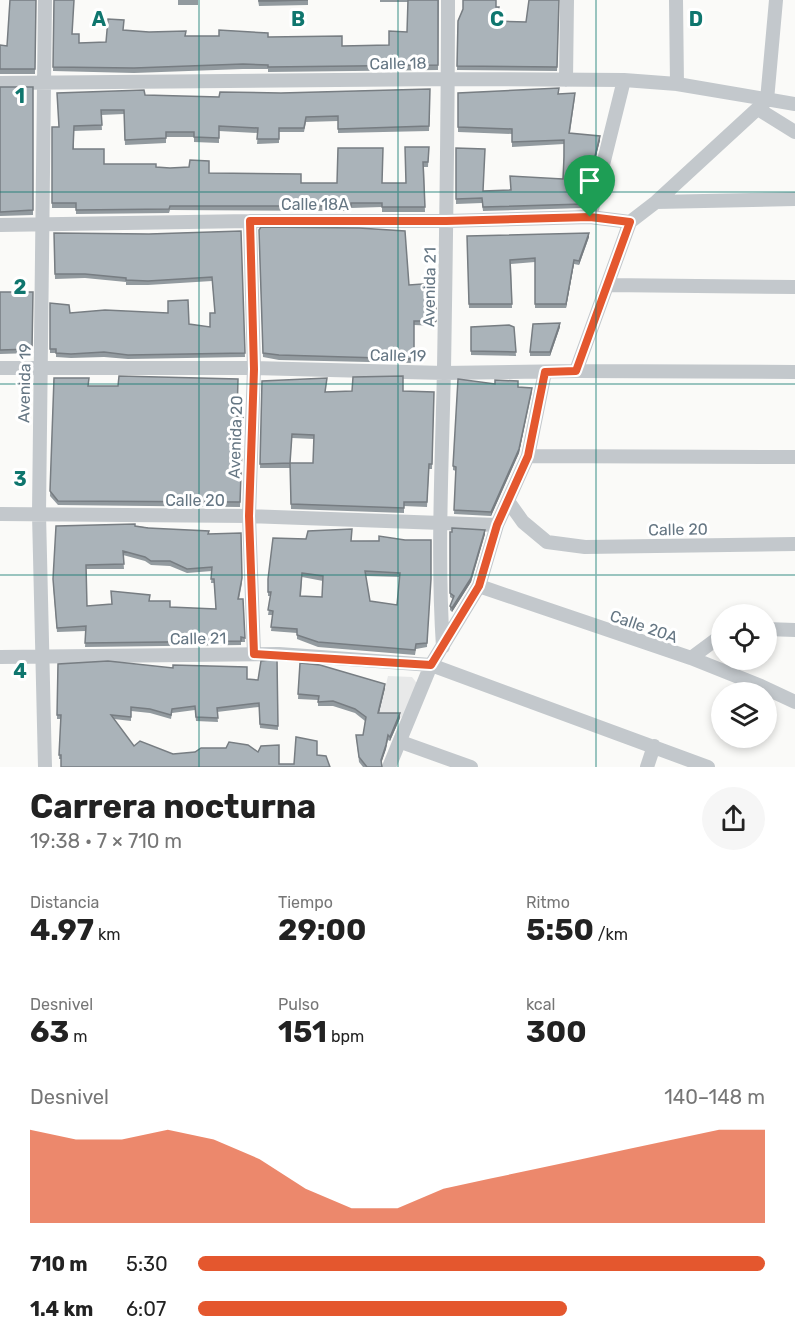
<!DOCTYPE html>
<html lang="es">
<meta charset="utf-8">
<style>
:root{--surface:#fff;--page:#f6f6f6;--text:#222;--muted:#767676;--accent:#e4572e}
body{margin:0;font-family:Rubik,sans-serif;background:var(--page);color:var(--text);height:100vh;display:flex;flex-direction:column;font-size:22px;white-space:nowrap}
*{box-sizing:border-box;margin:0}
p{font-size:20px;color:var(--muted)}
.icon{flex:none;width:33px;height:33px;fill:none;stroke:currentColor;stroke-width:2;stroke-linecap:round;stroke-linejoin:round}
.map{position:relative;height:767px;overflow:hidden}
.details{display:flex;flex-direction:column;background:var(--surface);flex:1}
.details>*{flex:none}
.tools{position:absolute;left:711px;top:604px;display:grid;gap:12px}
.tools a{display:grid;place-items:center;width:66px;height:66px;border-radius:50%;background:var(--surface);box-shadow:0 3px 9px #0003;font-size:30px}
.pin{position:absolute;display:grid;place-items:center;width:51px;height:51px;color:#fff;margin:-62px -26px;border-radius:50% 50% 50% 0;rotate:-45deg;box-shadow:0 0 6px #0007}
.pin .icon{rotate:45deg}
.round{display:grid;place-items:center;flex:none;width:63px;height:63px;border-radius:32px;background:var(--page)}
.overview{display:flex;align-items:center;justify-content:space-between;height:102px;padding:0 30px}
h1{font-size:33px;font-weight:700;line-height:45px}
.metrics{display:grid;grid-template-columns:repeat(3,1fr);gap:9px;height:102px;padding:6px 30px}
.metrics div{display:grid;align-content:center}
.metrics b{font-size:30px;font-weight:700}
.metrics small{font-size:16px;font-weight:400}
.metrics p{font-size:16px}
.chart{height:168px;padding:12px 30px}
.chart p{display:flex;justify-content:space-between}
.chart svg{width:100%;height:108px;margin-top:6px;fill:var(--accent);opacity:.7}
ul{padding:0 30px;list-style:none;font-size:20px}
li{display:grid;grid-template-columns:96px 72px 1fr;align-items:center;height:45px}
li i{height:15px;border-radius:8px;background:var(--accent)}
.map>svg:first-child{display:block}
.built{fill:#e8e9e9}
.lines{fill:none;stroke-linecap:round;stroke-linejoin:round}
.street{stroke:#c3c8cc;stroke-width:14}
.wall{fill:#929a9f;fill-rule:evenodd}
.shaded-wall{fill:#777d82}
.building{fill:#aab3b9;stroke:#777d82;stroke-width:1.5;fill-rule:evenodd}
.route-casing{stroke:#fff;stroke-width:12}
.route{stroke:#e4572e;stroke-width:8}
.grid{fill:none;stroke:#0f766e;stroke-width:1.5;stroke-opacity:0.55}
.labels{text-anchor:middle;stroke-width:6;stroke-linejoin:round;paint-order:stroke}
.street-label{font-size:16px;fill:#657683;stroke:#fff}
.grid-label{font-size:20px;text-anchor:middle;font-weight:bold;fill:#0f766e;stroke:#fff;stroke-width:6;stroke-linejoin:round;paint-order:stroke}
</style>
<div class="map">
<svg width="795" height="767" viewBox="0 0 795 767">
<rect width="100%" height="100%" fill="#fafaf8"/>
<path class="built" d="M388 676 412 677 419 686 411 703 401 718 378 717Z"/>
<g class="lines">
<path class="street" d="M45 0 39 514 45 767
M676 0 677 84
M566 80 567 0
M0 83 447 79 624 80 677 84 795 104
M758 109 795 132
M656 202 795 199
M590 217 624 80
M250 221 254 368 249 516 254 654
M0 225 250 221H446L590 217 630 222
M607 285 795 287
M0 368H254L444 373 576 371 795 372
M576 371 630 222 656 202 767 100 776 0
M528 456 795 457
M508 501 523 522 547 542 585 547 795 544
M0 514 249 516 497 525
M479 586 691 658 761 686 795 702
M766 629 795 630
M443 647C437 555 442 462 444 369 446 246 448 123 448 0
M0 657 279 654 431 665 708 767
M691 658 722 635
M401 742 471 767
M389 767 431 665 479 586 497 525 528 456 545 372
M647 767 654 746"/>
</g>
<path class="wall" d="M36 0 35 74H0V45L7 46Z
M54 0 72 34 79 43 106 42 123 30 186 36 268 37 342 46 389 45 407 32 408 2H380V0H439L438 70 268 72V69H243L134 73 53 71Z
M178 0H198V5H178Z
M258 0H308V5L259 6Z
M559 0 557 71 457 70 458 21 463 9 496 7 499 11 498 21 526 22Z
M0 87H33V215L0 216Z
M430 89 429 131 338 133V121L306 122 304 132H279V143L257 144 258 133 219 131V143L194 142V137H166V143L125 145 124 114 101 115 102 130 74 131V149L104 164 156 167 301 183H406L429 147 428 167H424L425 212H382V207L351 208V211L170 210 169 213 76 214V208H52V127H59L57 93 219 97 281 93Z
M458 93 559 94 575 97 570 133 600 140 583 208 483 211 482 203 456 204V148L483 191 511 190 563 179 564 144 512 147V134L458 132Z
M241 231 245 357 128 359 104 357 71 358 56 357V353H50V303L70 313 189 324 210 327 215 313 212 281 148 285H126V282L85 278 55 279 54 233 149 234Z
M259 234 409 285 436 283V326L414 325V363L279 360 263 357Z
M467 236 589 237 579 265 574 264 566 308H535V262L511 264 512 308H469Z
M0 292H33L32 353 0 354Z
M471 327H514L516 356 471 355Z
M560 327 550 356H530V352Z
M54 378 88 386 243 417 240 507 58 505 50 496Z
M262 381 326 392 403 391 434 392 432 469H429L427 507 404 506V513L291 509 290 468H260ZM292 438 314 439 313 463H290Z
M518 387 532 392 519 453 491 516 454 514 456 471 453 470V466Z
M135 526 209 534 242 583 239 599H243L245 642H241V645L85 647 86 631 57 632 53 584ZM123 555 145 561 151 565 170 566 187 573 212 571 211 583H214L216 609 170 607 111 591 112 604 87 606 86 569H124Z
M450 532 485 534 471 582 452 612 450 610V606L453 599 450 597Z
M431 540 427 647 416 649 415 655 318 647 297 639V633L271 631 273 615H268L271 596H268V579L352 541ZM366 576 400 577 397 605 370 601ZM302 577 323 581 322 597 301 596Z
M277 659 278 730 260 728 259 707 217 712 218 722 196 721 195 710 172 713 171 719 150 713 131 711V721L114 719 134 746 173 754 258 752 279 764H294L317 755 330 767 59 759 61 719H57L58 664 258 680Z
M300 663 385 688 379 713 400 718 390 741 388 740 386 749 381 763 382 767H363L359 762 356 735H363L365 721 355 713 333 706H318V700L298 699Z"/>
<path class="shaded-wall" d="M600 136V140L583 208V204Z
M589 233V237L579 265V261Z
M574 260V264L566 308V304Z
M560 323V327L550 356V352Z
M532 388 519 453 491 516V512Z
M485 530V534L471 582 452 612V608Z
M385 684V688L378 717V713Z
M400 713V718L390 741V737Z
M388 735 386 749 381 764V760Z"/>
<path class="building" d="M10 0H36L35 69H0V45L7 46Z
M54 0H74L72 34H79V43L106 42 108 19 124 20 123 30 149 32 186 31 185 36H219V30L268 33V37L342 36V46L389 45V31L407 32 408 0H438V65L268 67V65L243 64 134 68 53 67Z
M259 0H308L272 1H259Z
M463 0H496V7H499L497 21 526 22 529 0H559L557 67 457 66 458 21 463 9Z
M0 87H33V210L0 212Z
M559 88 558 94 575 93 569 133 600 136 583 204 483 207 482 198 456 199V148L485 149 483 191 511 190 510 176 563 179 564 157V140L512 142V129L458 127V93Z
M430 89 429 126 338 129V116L306 117 304 128H279V139H257L258 128 219 126V138L194 137V132H166V138L125 140 124 110H101L102 125 74 126 73 149H104V164H156V167L170 168 189 167 190 160 209 161V173L301 174V183H337L338 148H383L382 183H406L405 147H429L428 162H423L425 207H382V203H351V206H170L169 209 76 210V203H52V127H59L57 93 144 90 145 95 219 97 220 92 281 93Z
M261 227 359 228 405 231 409 285 436 283V321H414V359L279 355 263 353 259 230Z
M241 231 245 353 128 355 104 352 71 354 56 353V349H50V303L69 305 70 313 105 310 168 313V301L188 300 189 324 210 327V313H215L212 277 148 281 126 280V278L85 274H55L54 233 149 234Z
M589 233 579 261 574 260 566 304H535V258L510 260 512 304H469L467 236Z
M0 292H33L32 349 0 350Z
M560 323 550 352H530L533 324Z
M509 325 514 327 516 352 471 351V327Z
M119 376 238 379 237 416 243 417 240 502 58 501 50 491 54 378H89L88 386H118Z
M403 376V391L434 392 432 464H429L427 502H404V508L291 504 290 463 260 464 262 381 327 378 325 392 352 391 353 377ZM292 434 314 435 313 463H290Z
M458 379 495 384V380L518 381V387L532 388 519 449 491 512 454 510 456 467 453 466Z
M135 524V526L148 528 209 531 208 534 241 533 242 578 238 599H243L245 638 241 637V641L85 643 86 626 57 628 53 579 56 526ZM123 551 145 557 151 561H170L187 569 212 567 211 579H214L216 609 170 607V601H149L150 595 111 591 112 604 87 606 86 565 124 564Z
M452 528 485 530 471 578 452 608 450 606 454 596 450 593V532H452Z
M352 529 351 541H379V536L405 540H431V579L427 643 416 644 415 650 318 642 297 635V629L271 627 273 611 268 610 271 592H268V579L273 538 306 539 308 531ZM365 571 400 573 397 605 370 601ZM302 573 323 576 322 597 300 596Z
M277 659 278 726 260 724 259 703 217 708 218 718 196 717 195 706 172 709 171 715 150 709 131 707V717L111 715 134 746 140 741 173 754 195 752 201 748H226L229 742 248 745 258 752 261 746 279 745V764H294L296 737 317 741V755L326 756 330 767H61V755H59L61 715H57L58 664 108 661 173 668V665L247 667V679L258 680 261 661Z
M300 663 320 665 385 684 378 713H400L390 737 388 735 386 745 381 760 382 767H367L359 757 356 735H363L366 717 355 709 333 701 318 702 319 696 298 694Z"/>
<g class="lines">
<defs>
<path id="route" d="M590 217 630 222 576 371 545 372 528 456 497 525 479 586 431 665 254 654 249 516 254 369 250 221H446Z"/>
</defs>
<use href="#route" class="route-casing"/>
<use href="#route" class="route"/>
</g>
<path class="grid" d="M199 0V767M398 0V767M596 0V767M0 192H795M0 384H795M0 575H795"/>
<g class="labels">
<g class="street-label">
<text transform="translate(398 63) rotate(-1)" y="6">Calle 18</text>
<text x="315" y="210">Calle 18A</text>
<text transform="translate(429 287) rotate(-89)" y="6">Avenida 21</text>
<text transform="translate(398 355) rotate(1)" y="6">Calle 19</text>
<text transform="translate(24 383) rotate(-89)" y="6">Avenida 19</text>
<text transform="translate(235 437) rotate(-88)" y="6">Avenida 20</text>
<text x="195" y="506">Calle 20</text>
<text transform="translate(678 529) rotate(-1)" y="6">Calle 20</text>
<text transform="translate(644 626) rotate(19)" y="6">Calle 20A</text>
<text transform="translate(198 638) rotate(-1)" y="6">Calle 21</text>
</g>
</g>
<g class="grid-label">
<text x="99" y="26">A</text>
<text x="298" y="26">B</text>
<text x="497" y="26">C</text>
<text x="696" y="26">D</text>
<text x="20" y="103">1</text>
<text x="20" y="294">2</text>
<text x="20" y="486">3</text>
<text x="20" y="678">4</text>
</g>
</svg>
<div class="tools">
<a><svg class="icon" aria-label="locate" viewBox="0 0 24 24"><circle cx="12" cy="12" r="6"/><path d="M12 2v4M12 18v4M2 12h4M18 12h4"/></svg></a>
<a><svg class="icon" aria-label="layers" viewBox="0 0 24 24"><path d="M12 4l9 5-9 5-9-5zM3 14l9 5 9-5"/></svg></a>
</div>
<div class="pin" style="left:590px;top:217px;background:#1e9e55"><svg class="icon" aria-label="arrive" viewBox="0 0 24 24"><path d="M6 21V4h12l-3 4 3 4H6"/></svg></div>
</div>
<section class="details">
<div class="overview"><div><h1>Carrera nocturna</h1><p>19:38 · 7 × 710 m</p></div><a class="round"><svg class="icon" aria-label="share" viewBox="0 0 24 24"><path d="M12 15V3M7 8l5-5 5 5M5 13v7h14v-7"/></svg></a></div>
<div class="metrics">
<div><p>Distancia</p><b>4.97<small> km</small></b></div>
<div><p>Tiempo</p><b>29:00</b></div>
<div><p>Ritmo</p><b>5:50<small> /km</small></b></div>
</div>
<div class="metrics">
<div><p>Desnivel</p><b>63<small> m</small></b></div>
<div><p>Pulso</p><b>151<small> bpm</small></b></div>
<div><p>kcal</p><b>300</b></div>
</div>
<div class="chart"><p><span>Desnivel</span>140–148 m</p>
<svg viewBox="0 0 160 44" preserveAspectRatio="none"><path d="M0 44V6L10 10L20 10L30 6L40 10L50 18L60 30L70 38L80 38L90 30L100 26L110 22L120 18L130 14L140 10L150 6L160 6V44z"/></svg>
</div>
<ul>
<li><b>710 m</b>5:30<i style="width:100%"></i></li>
<li><b>1.4 km</b>6:07<i style="width:65%"></i></li>
</ul>
</section>
